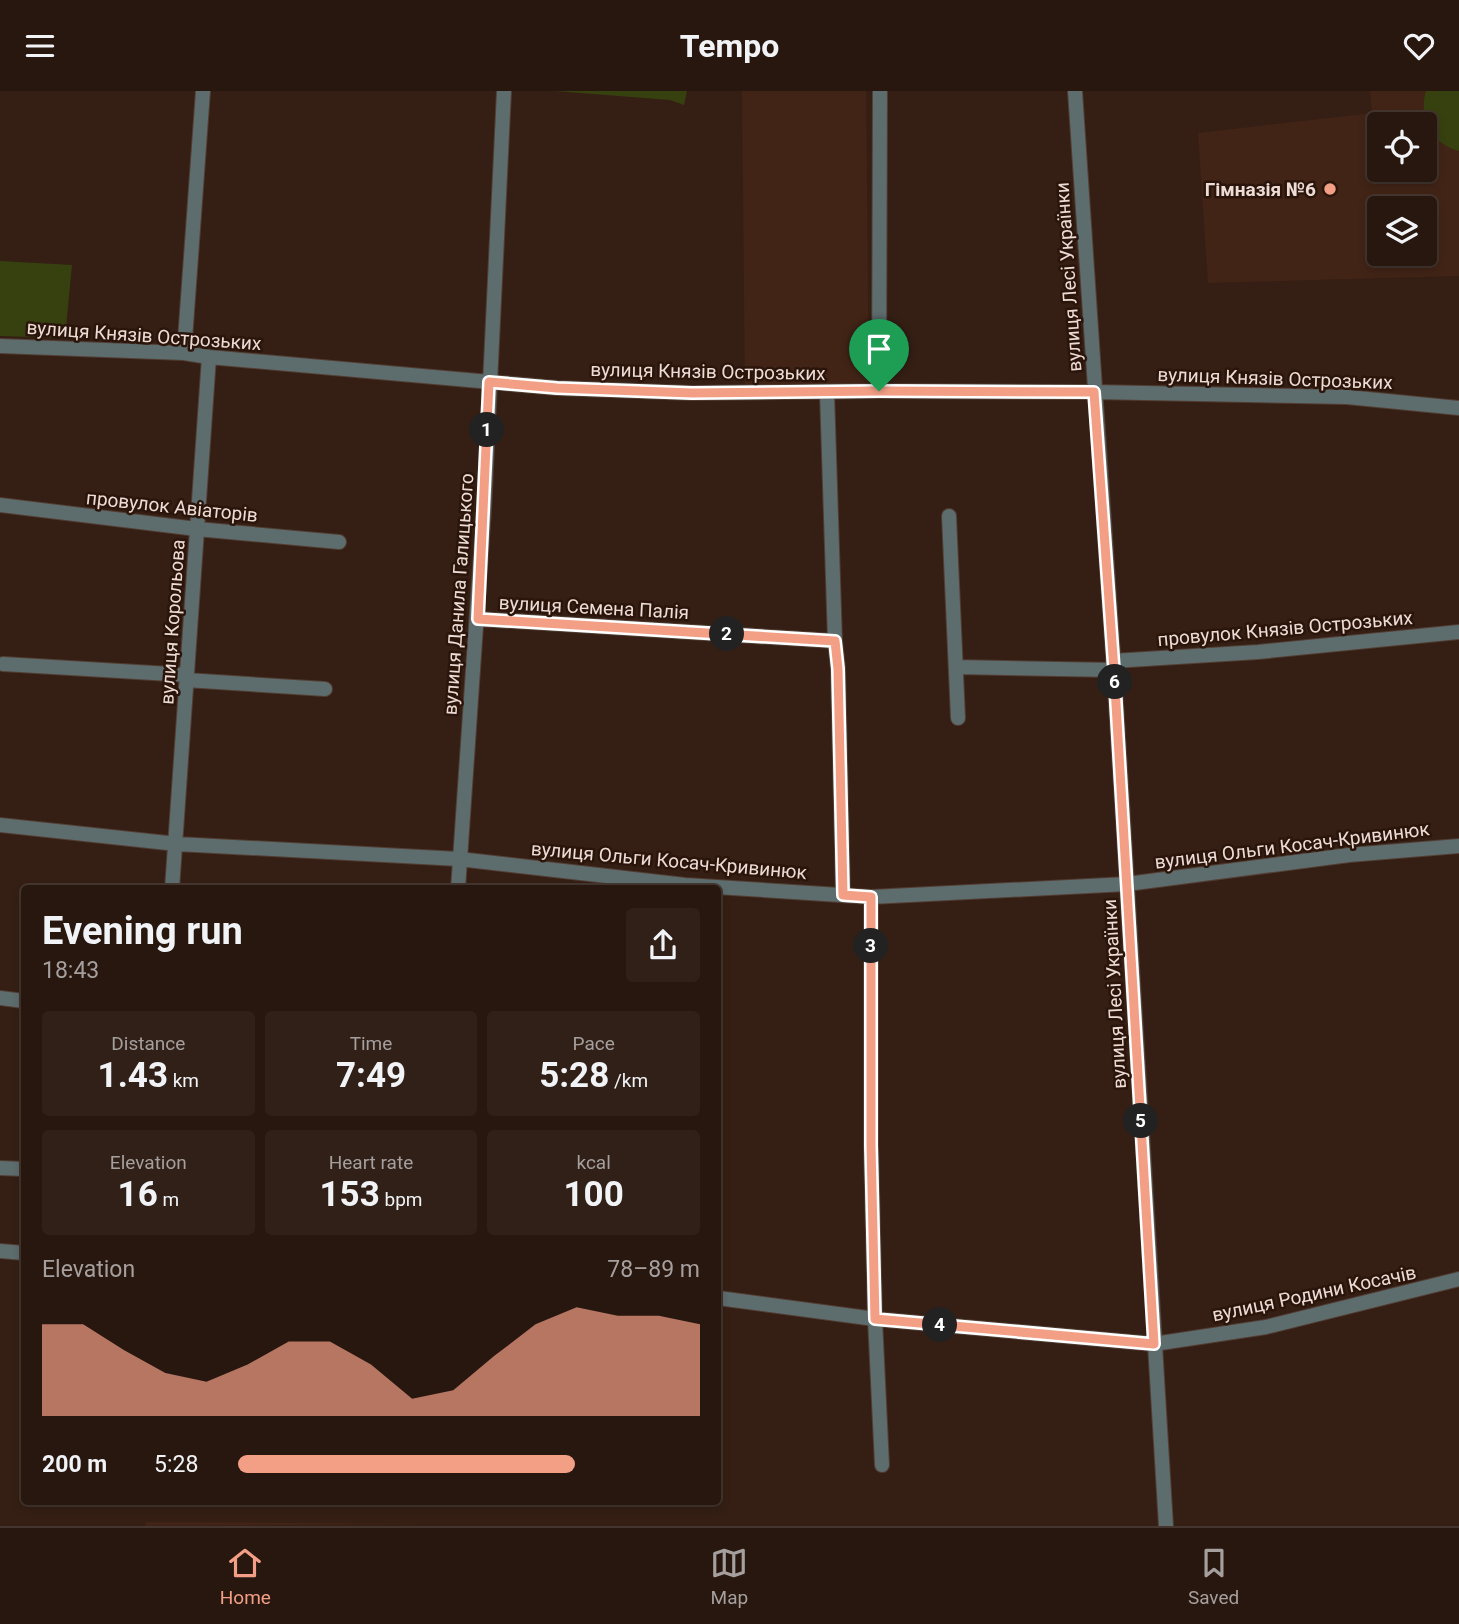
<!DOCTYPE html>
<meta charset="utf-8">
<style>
:root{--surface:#28170f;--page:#302018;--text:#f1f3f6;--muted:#a59f9e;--line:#44362f;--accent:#f39f86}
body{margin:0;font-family:Roboto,sans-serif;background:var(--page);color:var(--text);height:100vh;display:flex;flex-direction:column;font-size:26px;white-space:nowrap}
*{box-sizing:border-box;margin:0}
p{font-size:23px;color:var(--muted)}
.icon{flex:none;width:38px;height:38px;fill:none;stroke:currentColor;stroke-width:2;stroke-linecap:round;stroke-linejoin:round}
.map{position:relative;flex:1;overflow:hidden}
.panel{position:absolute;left:21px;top:794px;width:700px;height:620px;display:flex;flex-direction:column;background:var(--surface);border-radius:7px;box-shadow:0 4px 10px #0003,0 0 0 2px var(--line)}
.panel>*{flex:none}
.controls{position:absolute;left:1367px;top:21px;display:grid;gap:14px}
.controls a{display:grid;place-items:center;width:70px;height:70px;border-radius:7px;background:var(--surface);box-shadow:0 4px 10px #0003,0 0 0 2px var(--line);font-size:35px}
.pin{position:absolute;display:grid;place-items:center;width:60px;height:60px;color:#fff;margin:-72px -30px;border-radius:50% 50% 50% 0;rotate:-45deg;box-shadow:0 0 7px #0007}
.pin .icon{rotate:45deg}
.km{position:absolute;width:35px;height:35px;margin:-18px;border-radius:50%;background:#222;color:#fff;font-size:19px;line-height:35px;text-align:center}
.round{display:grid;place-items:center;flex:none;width:74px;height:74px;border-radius:7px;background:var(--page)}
.overview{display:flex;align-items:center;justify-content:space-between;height:119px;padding:0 21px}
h1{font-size:38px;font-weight:700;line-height:52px}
.metrics{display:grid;grid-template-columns:repeat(3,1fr);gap:10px;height:119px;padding:7px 21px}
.metrics div{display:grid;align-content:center;border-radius:7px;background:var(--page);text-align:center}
.metrics b{font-size:35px;font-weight:700}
.metrics small{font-size:19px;font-weight:400}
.metrics p{font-size:19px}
.chart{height:196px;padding:14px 21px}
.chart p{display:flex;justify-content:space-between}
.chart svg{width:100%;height:126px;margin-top:7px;fill:var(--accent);opacity:.7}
ul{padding:0 21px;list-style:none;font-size:23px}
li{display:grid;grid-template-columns:112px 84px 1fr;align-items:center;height:52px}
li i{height:18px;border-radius:9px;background:var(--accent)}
header{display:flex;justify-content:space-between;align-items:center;height:91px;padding:0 21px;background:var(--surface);font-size:32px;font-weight:700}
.tab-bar{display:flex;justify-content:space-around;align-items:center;height:98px;border-top:2px solid var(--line);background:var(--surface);font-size:19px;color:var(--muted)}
.tab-bar a{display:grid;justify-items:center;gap:4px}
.tab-bar .active{color:var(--accent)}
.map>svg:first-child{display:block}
.built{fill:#412416;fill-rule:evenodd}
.green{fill:#36410f}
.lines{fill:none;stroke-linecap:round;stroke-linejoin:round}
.street-casing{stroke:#523d33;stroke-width:16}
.street{stroke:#5d6c6d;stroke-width:14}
.route-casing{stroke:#fff;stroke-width:14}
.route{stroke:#f39f86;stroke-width:9}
.poi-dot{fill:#f39f86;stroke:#2b150b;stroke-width:2.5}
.labels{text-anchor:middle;stroke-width:5;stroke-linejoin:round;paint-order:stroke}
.poi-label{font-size:19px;font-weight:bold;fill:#ecdcd5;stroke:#2b150b;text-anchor:end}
.street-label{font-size:19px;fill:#ecdcd5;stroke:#2b150b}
</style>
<header><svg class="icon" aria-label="menu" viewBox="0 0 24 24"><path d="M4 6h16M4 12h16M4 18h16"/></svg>Tempo<svg class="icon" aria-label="heart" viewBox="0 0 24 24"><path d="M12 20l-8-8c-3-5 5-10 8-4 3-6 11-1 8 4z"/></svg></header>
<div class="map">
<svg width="1459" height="1435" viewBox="0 0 1459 1435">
<rect width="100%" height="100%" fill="#351f14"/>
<path class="built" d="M742 0H866L869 294 745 298Z
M1370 0H1459V185L1208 192 1198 42 1372 22ZM1379 33H1424V79H1379ZM1379 117H1424V163H1379Z
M146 1431 432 1433 145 1435Z"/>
<path class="green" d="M555 0H687L684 14 670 9Z
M1426 0H1459V60C1431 52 1418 28 1426 0Z
M0 170 72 174 65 247 0 245Z"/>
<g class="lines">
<defs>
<path id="street" d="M1075 0 1114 579 1166 1435
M0 255 184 262 209 266 557 297 692 302 879 300 1094 301 1347 306 1459 317
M184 262 203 0
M879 300 880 0
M827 302 835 550 838 577 843 804
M0 414 197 438 339 451
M949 425 958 627
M478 528 835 550
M1113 570 1258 561 1459 541
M3 573 187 584
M956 576 1114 579
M186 589 325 598
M0 734 177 753 459 768 685 794 871 806 1127 793 1349 764 1459 755
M172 798 209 266
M458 798 484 418 504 0
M871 806V1054L875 1228 882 1374
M0 907 24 910
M0 1077 24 1078
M0 1160 24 1162
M718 1207 875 1228 1154 1253 1266 1236 1459 1188"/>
</defs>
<use href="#street" class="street-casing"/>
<use href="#street" class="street"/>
</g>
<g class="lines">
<defs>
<path id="route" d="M489 291 557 297 692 302 879 300 1094 301 1114 579 1154 1253 875 1228 871 1054V806L843 804 838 578 835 550 478 528Z"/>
</defs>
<use href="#route" class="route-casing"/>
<use href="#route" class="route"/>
</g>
<circle class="poi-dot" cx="1330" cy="98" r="7"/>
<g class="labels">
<g class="poi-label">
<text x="1316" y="105">Гімназія №6</text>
</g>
<g class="street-label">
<text transform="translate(1068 186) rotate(-94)" y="7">вулиця Лесі Українки</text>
<text transform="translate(144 244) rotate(4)" y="7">вулиця Князів Острозьких</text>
<text transform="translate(708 280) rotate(1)" y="7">вулиця Князів Острозьких</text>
<text transform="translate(1275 287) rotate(2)" y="7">вулиця Князів Острозьких</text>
<text transform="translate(172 415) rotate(6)" y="7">провулок Авіаторів</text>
<text transform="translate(458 503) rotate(-86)" y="7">вулиця Данила Галицького</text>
<text transform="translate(594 516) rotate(3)" y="7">вулиця Семена Палія</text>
<text transform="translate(172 531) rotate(-86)" y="7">вулиця Корольова</text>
<text transform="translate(1285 537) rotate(-5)" y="7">провулок Князів Острозьких</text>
<text transform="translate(1292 754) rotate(-7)" y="7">вулиця Ольги Косач-Кривинюк</text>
<text transform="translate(669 769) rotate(5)" y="7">вулиця Ольги Косач-Кривинюк</text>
<text transform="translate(1114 903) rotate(-93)" y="7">вулиця Лесі Українки</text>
<text transform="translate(1314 1202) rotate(-12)" y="7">вулиця Родини Косачів</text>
</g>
</g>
</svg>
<div class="controls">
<a><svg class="icon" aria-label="locate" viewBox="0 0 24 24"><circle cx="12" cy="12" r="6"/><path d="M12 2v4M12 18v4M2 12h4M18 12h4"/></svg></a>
<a><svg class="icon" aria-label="layers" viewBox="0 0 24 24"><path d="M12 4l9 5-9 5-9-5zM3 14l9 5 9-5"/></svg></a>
</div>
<div class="pin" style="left:879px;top:300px;background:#1e9e55"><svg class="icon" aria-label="arrive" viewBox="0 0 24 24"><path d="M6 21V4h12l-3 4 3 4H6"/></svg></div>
<b class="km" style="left:487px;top:339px">1</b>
<b class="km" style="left:727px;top:543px">2</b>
<b class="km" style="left:871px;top:855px">3</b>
<b class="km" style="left:940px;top:1234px">4</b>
<b class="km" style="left:1141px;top:1030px">5</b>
<b class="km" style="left:1115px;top:591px">6</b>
<section class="panel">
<div class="overview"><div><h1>Evening run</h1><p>18:43</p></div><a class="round"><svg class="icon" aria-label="share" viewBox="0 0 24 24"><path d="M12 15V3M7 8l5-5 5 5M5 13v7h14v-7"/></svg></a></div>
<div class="metrics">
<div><p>Distance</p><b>1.43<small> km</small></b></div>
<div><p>Time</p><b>7:49</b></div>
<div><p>Pace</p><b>5:28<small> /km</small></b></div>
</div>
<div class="metrics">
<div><p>Elevation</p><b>16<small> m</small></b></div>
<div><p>Heart rate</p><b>153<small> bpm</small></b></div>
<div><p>kcal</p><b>100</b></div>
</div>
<div class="chart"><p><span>Elevation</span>78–89 m</p>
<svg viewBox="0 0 160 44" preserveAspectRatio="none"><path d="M0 44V12L10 12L20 21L30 29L40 32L50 26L60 18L70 18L80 26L90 38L100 35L110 23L120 12L130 6L140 9L150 9L160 12V44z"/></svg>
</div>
<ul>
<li><b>200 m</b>5:28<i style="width:73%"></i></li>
</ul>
</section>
</div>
<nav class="tab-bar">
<a class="active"><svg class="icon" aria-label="home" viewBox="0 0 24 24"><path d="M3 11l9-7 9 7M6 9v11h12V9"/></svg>Home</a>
<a><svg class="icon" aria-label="map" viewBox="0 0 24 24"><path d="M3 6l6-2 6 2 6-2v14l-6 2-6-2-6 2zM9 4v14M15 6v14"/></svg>Map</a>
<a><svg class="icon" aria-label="saved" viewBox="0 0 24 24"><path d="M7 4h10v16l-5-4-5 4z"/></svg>Saved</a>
</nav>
